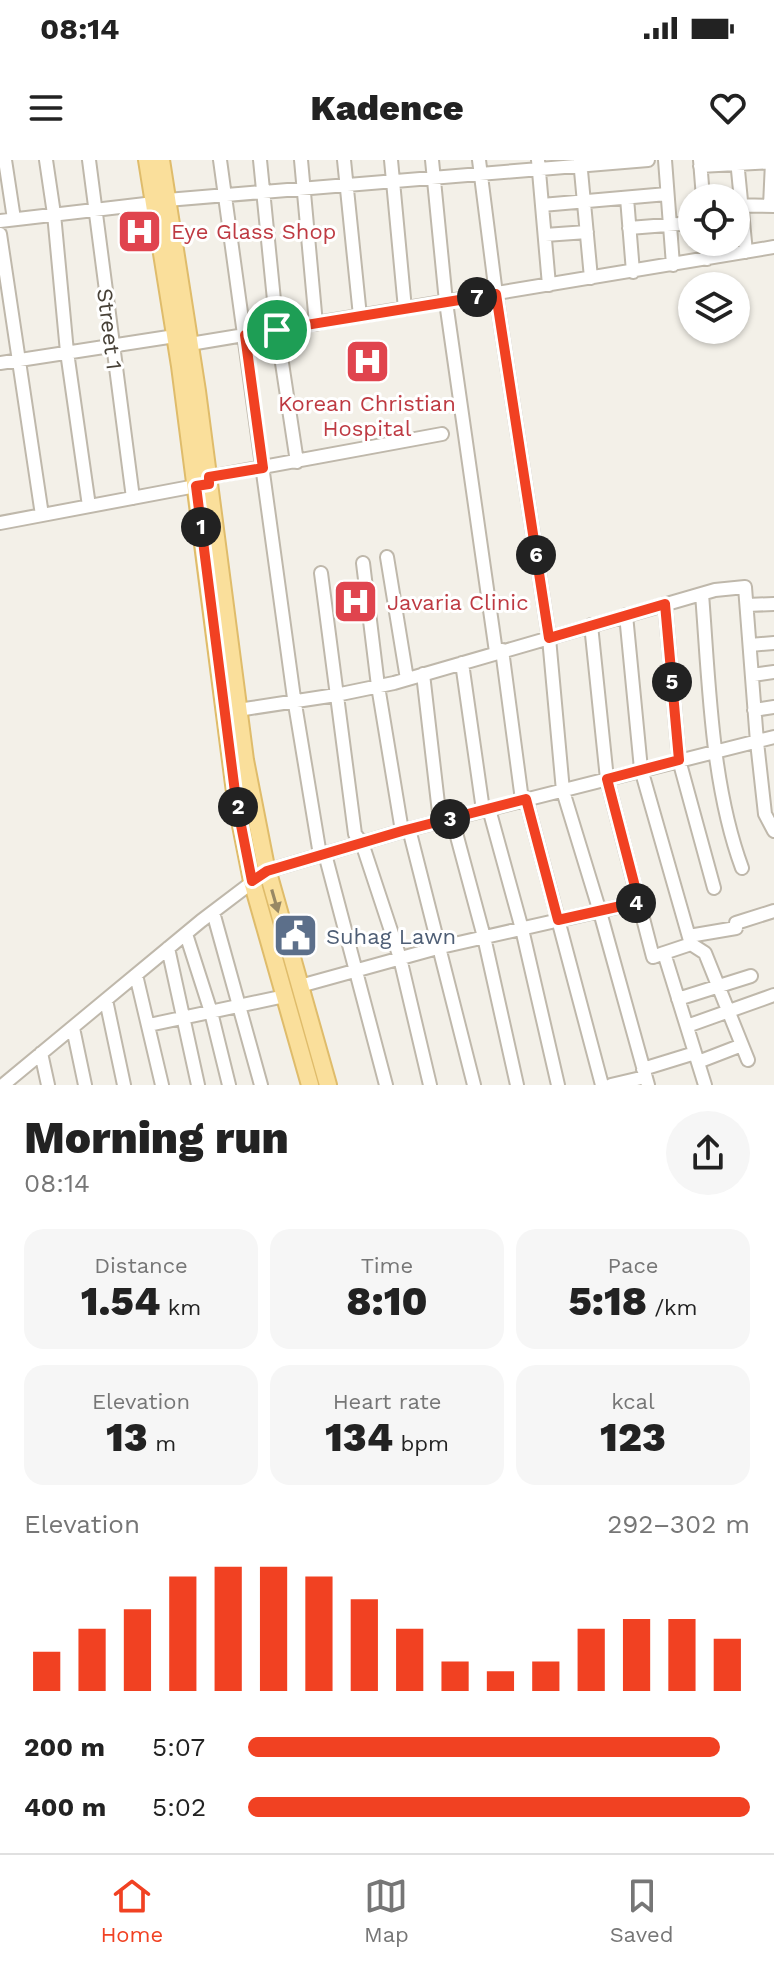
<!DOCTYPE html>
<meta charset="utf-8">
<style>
:root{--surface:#fff;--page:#f6f6f6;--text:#222;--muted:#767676;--line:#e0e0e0;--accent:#f14122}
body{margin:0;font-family:"Work Sans",sans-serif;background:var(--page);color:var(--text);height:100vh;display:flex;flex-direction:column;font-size:30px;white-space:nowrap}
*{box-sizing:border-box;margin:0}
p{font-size:26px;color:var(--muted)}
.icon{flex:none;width:44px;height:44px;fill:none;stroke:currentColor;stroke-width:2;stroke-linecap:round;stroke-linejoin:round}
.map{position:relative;height:925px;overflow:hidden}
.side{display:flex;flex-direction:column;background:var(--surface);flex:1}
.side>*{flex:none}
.fabs{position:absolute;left:678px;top:24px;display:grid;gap:16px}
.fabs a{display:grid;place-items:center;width:72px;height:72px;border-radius:50%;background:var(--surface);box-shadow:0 2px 6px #0004;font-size:40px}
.pin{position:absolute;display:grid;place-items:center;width:68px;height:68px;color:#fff;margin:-34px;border:4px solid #fff;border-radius:50%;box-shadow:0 2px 8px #0007}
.km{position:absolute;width:40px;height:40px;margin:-20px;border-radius:50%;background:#222;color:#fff;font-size:22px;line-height:40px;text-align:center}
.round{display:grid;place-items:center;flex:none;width:84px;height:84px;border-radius:42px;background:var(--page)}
.head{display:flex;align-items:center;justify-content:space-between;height:136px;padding:0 24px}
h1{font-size:44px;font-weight:800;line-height:60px}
.figures{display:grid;grid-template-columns:repeat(3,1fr);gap:12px;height:136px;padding:8px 24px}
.figures div{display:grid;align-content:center;border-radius:20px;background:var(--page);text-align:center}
.figures b{font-size:40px;font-weight:800}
.figures small{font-size:22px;font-weight:400}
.figures p{font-size:22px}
.chart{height:224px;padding:16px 24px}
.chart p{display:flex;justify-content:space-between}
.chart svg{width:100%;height:144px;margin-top:8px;stroke:var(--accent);stroke-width:6}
ul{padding:0 24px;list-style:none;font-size:26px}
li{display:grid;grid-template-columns:128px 96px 1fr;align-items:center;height:60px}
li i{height:20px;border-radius:10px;background:var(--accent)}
.status{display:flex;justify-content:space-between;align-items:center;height:56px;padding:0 40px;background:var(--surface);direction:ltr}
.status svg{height:22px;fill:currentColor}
header{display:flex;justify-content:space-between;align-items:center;height:104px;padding:0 24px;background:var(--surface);font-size:36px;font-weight:800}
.tabs{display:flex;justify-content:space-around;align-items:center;height:112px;border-top:2px solid var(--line);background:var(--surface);font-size:22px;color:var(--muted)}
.tabs a{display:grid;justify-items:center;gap:4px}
.tabs .current{color:var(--accent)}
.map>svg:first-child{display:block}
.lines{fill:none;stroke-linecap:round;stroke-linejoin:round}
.minor-casing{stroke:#bfb8ab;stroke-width:16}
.major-casing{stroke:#dfbc6b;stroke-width:20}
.minor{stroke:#fff;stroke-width:12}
.major{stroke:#fadf9b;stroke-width:16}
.oneway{fill:#988864}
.route-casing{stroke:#fff;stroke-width:16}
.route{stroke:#f14122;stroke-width:10}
.labels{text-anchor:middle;stroke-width:6;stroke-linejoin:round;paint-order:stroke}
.health-label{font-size:22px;fill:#be3a42;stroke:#fff;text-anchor:start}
.street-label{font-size:22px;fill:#474137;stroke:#fff}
.service-label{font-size:22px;fill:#4e5e75;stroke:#fff;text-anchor:start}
</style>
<div class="status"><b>08:14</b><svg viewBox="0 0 49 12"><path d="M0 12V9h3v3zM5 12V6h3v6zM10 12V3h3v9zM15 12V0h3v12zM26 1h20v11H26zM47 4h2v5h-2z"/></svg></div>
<header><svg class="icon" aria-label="menu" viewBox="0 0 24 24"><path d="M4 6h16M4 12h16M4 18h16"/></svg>Kadence<svg class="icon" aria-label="heart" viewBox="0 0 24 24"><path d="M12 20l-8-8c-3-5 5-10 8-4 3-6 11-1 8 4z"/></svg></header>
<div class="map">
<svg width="774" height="925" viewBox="0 0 774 925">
<rect width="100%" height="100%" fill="#f3f0e8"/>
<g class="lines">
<defs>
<path id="minor" d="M5 0 14 59
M46 0 54 54 67 192 89 346
M89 0 133 338
M220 0 294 538 320 695
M260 0 277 170 297 302
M301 0 316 164
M344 0 360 156
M391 0 405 149
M432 0 446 142 496 492
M479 0 496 134 549 478 563 631 600 752 648 925
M538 0 549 125
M580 0 591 118
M665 0 673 105
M700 0 703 38
M737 0 746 92
M700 6 774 2
M627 38 633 112
M167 40 648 0
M542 45 667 34
M736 45 774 46
M770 46 772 2
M0 61 154 43
M629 68 692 63
M0 74 42 355
M545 75 587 72
M706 82 707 99
M190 184 774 87
M0 203 175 176
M209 317 442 274
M0 363 201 325
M387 397 407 519
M363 403 378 526 402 671
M321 413 355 674 362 683 400 798 430 925
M702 434C709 522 711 624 742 708
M665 444 679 600 714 728
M747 445 774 444
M626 455 641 609 691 784 664 793
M591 465 607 619 653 797 664 793 705 925
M750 485 774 483
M502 490 522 640
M462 503 483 650
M423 514 440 661
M752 515 774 512
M238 550 336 535 394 523 715 430 745 427 757 582 765 654 774 671
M754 550 774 547
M526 639 602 925
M489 649 522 769 558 925
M452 658 484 777 517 925
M409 669 474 925
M325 694 386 925
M213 752 261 925
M186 774 211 852 229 925
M689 776 736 768V763L774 751
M691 784 705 793 748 900
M168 788 198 925
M136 815 162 925
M300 826 441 787 639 742
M678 839 751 816
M106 840 124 925
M149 865 285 836
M687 866 774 835
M73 868 85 925
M41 893 48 925
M698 902 742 885
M643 909 695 893
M3 925 201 761 267 711 402 671 774 577
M611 925 645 917"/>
<path id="major" d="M147 0 180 206 236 640 252 721 310 925
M161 0 197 231 245 600 265 702 328 925"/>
</defs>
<use href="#minor" class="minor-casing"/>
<use href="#major" class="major-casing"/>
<use href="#minor" class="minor"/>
<use href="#major" class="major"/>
</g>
<defs><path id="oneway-solid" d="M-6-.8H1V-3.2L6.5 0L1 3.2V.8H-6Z" transform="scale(2)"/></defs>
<use class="oneway" href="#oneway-solid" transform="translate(275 741) rotate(74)"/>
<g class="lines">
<defs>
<path id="route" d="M496 134 549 478 665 444 679 600 607 619 639 742 558 760 526 639 402 671 267 711 252 721 236 640 196 326 209 324V317L263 308 245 175Z"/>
</defs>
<use href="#route" class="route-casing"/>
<use href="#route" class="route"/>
</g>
<defs>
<symbol id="hospital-square" viewBox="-11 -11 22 22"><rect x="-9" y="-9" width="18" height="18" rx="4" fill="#e0444e" stroke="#fff"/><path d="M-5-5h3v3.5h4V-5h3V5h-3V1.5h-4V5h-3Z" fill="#fff"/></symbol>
<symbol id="civic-square" viewBox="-11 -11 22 22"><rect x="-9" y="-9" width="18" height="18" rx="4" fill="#5c6f8a" stroke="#fff"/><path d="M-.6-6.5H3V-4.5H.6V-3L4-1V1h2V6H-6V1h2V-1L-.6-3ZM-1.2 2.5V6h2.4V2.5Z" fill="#fff"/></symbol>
</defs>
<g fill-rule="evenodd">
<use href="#hospital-square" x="114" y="46" width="51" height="51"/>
<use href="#hospital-square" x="342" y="176" width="51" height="51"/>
<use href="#hospital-square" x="330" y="416" width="51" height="51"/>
<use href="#civic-square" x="270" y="750" width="51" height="51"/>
</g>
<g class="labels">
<g class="health-label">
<text x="171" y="79">Eye Glass Shop</text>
<text x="367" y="251" text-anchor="middle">Korean Christian<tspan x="367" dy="25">Hospital</tspan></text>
<text x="387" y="450">Javaria Clinic</text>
</g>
<g class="street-label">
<text transform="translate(110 169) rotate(83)" y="8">Street 1</text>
</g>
<g class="service-label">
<text x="326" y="784">Suhag Lawn</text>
</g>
</g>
</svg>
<div class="fabs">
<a><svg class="icon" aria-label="locate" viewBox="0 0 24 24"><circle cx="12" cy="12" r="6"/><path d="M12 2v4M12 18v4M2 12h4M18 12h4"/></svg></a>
<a><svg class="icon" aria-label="layers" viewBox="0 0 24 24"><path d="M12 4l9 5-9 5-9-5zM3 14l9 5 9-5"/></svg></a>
</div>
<div class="pin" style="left:277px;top:170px;background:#1e9e55"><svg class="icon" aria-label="arrive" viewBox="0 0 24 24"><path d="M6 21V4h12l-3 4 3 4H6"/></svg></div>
<b class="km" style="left:201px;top:367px">1</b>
<b class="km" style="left:238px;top:647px">2</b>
<b class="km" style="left:450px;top:659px">3</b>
<b class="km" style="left:636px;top:743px">4</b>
<b class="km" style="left:672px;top:522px">5</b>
<b class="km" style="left:536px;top:395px">6</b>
<b class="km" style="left:477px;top:137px">7</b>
</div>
<section class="side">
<div class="head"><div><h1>Morning run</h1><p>08:14</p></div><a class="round"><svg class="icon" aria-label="share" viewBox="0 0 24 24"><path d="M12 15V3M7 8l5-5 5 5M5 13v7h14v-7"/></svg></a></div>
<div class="figures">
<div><p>Distance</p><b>1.54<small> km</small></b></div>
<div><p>Time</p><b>8:10</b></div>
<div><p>Pace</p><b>5:18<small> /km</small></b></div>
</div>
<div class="figures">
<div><p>Elevation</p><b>13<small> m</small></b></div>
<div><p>Heart rate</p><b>134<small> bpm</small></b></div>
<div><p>kcal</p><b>123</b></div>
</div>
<div class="chart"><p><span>Elevation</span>292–302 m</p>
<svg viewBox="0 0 160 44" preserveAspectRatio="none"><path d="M5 44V32M15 44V25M25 44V19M35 44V9M45 44V6M55 44V6M65 44V9M75 44V16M85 44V25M95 44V35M105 44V38M115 44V35M125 44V25M135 44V22M145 44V22M155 44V28"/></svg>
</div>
<ul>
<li><b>200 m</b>5:07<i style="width:94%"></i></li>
<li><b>400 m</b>5:02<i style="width:100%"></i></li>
</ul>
</section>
<nav class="tabs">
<a class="current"><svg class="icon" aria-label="home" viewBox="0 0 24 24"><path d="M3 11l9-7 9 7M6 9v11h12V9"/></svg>Home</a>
<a><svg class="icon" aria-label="map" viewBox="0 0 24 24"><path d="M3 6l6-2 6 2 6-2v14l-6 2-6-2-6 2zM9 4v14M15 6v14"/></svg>Map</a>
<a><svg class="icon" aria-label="saved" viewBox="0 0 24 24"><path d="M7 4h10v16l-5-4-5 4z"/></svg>Saved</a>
</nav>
